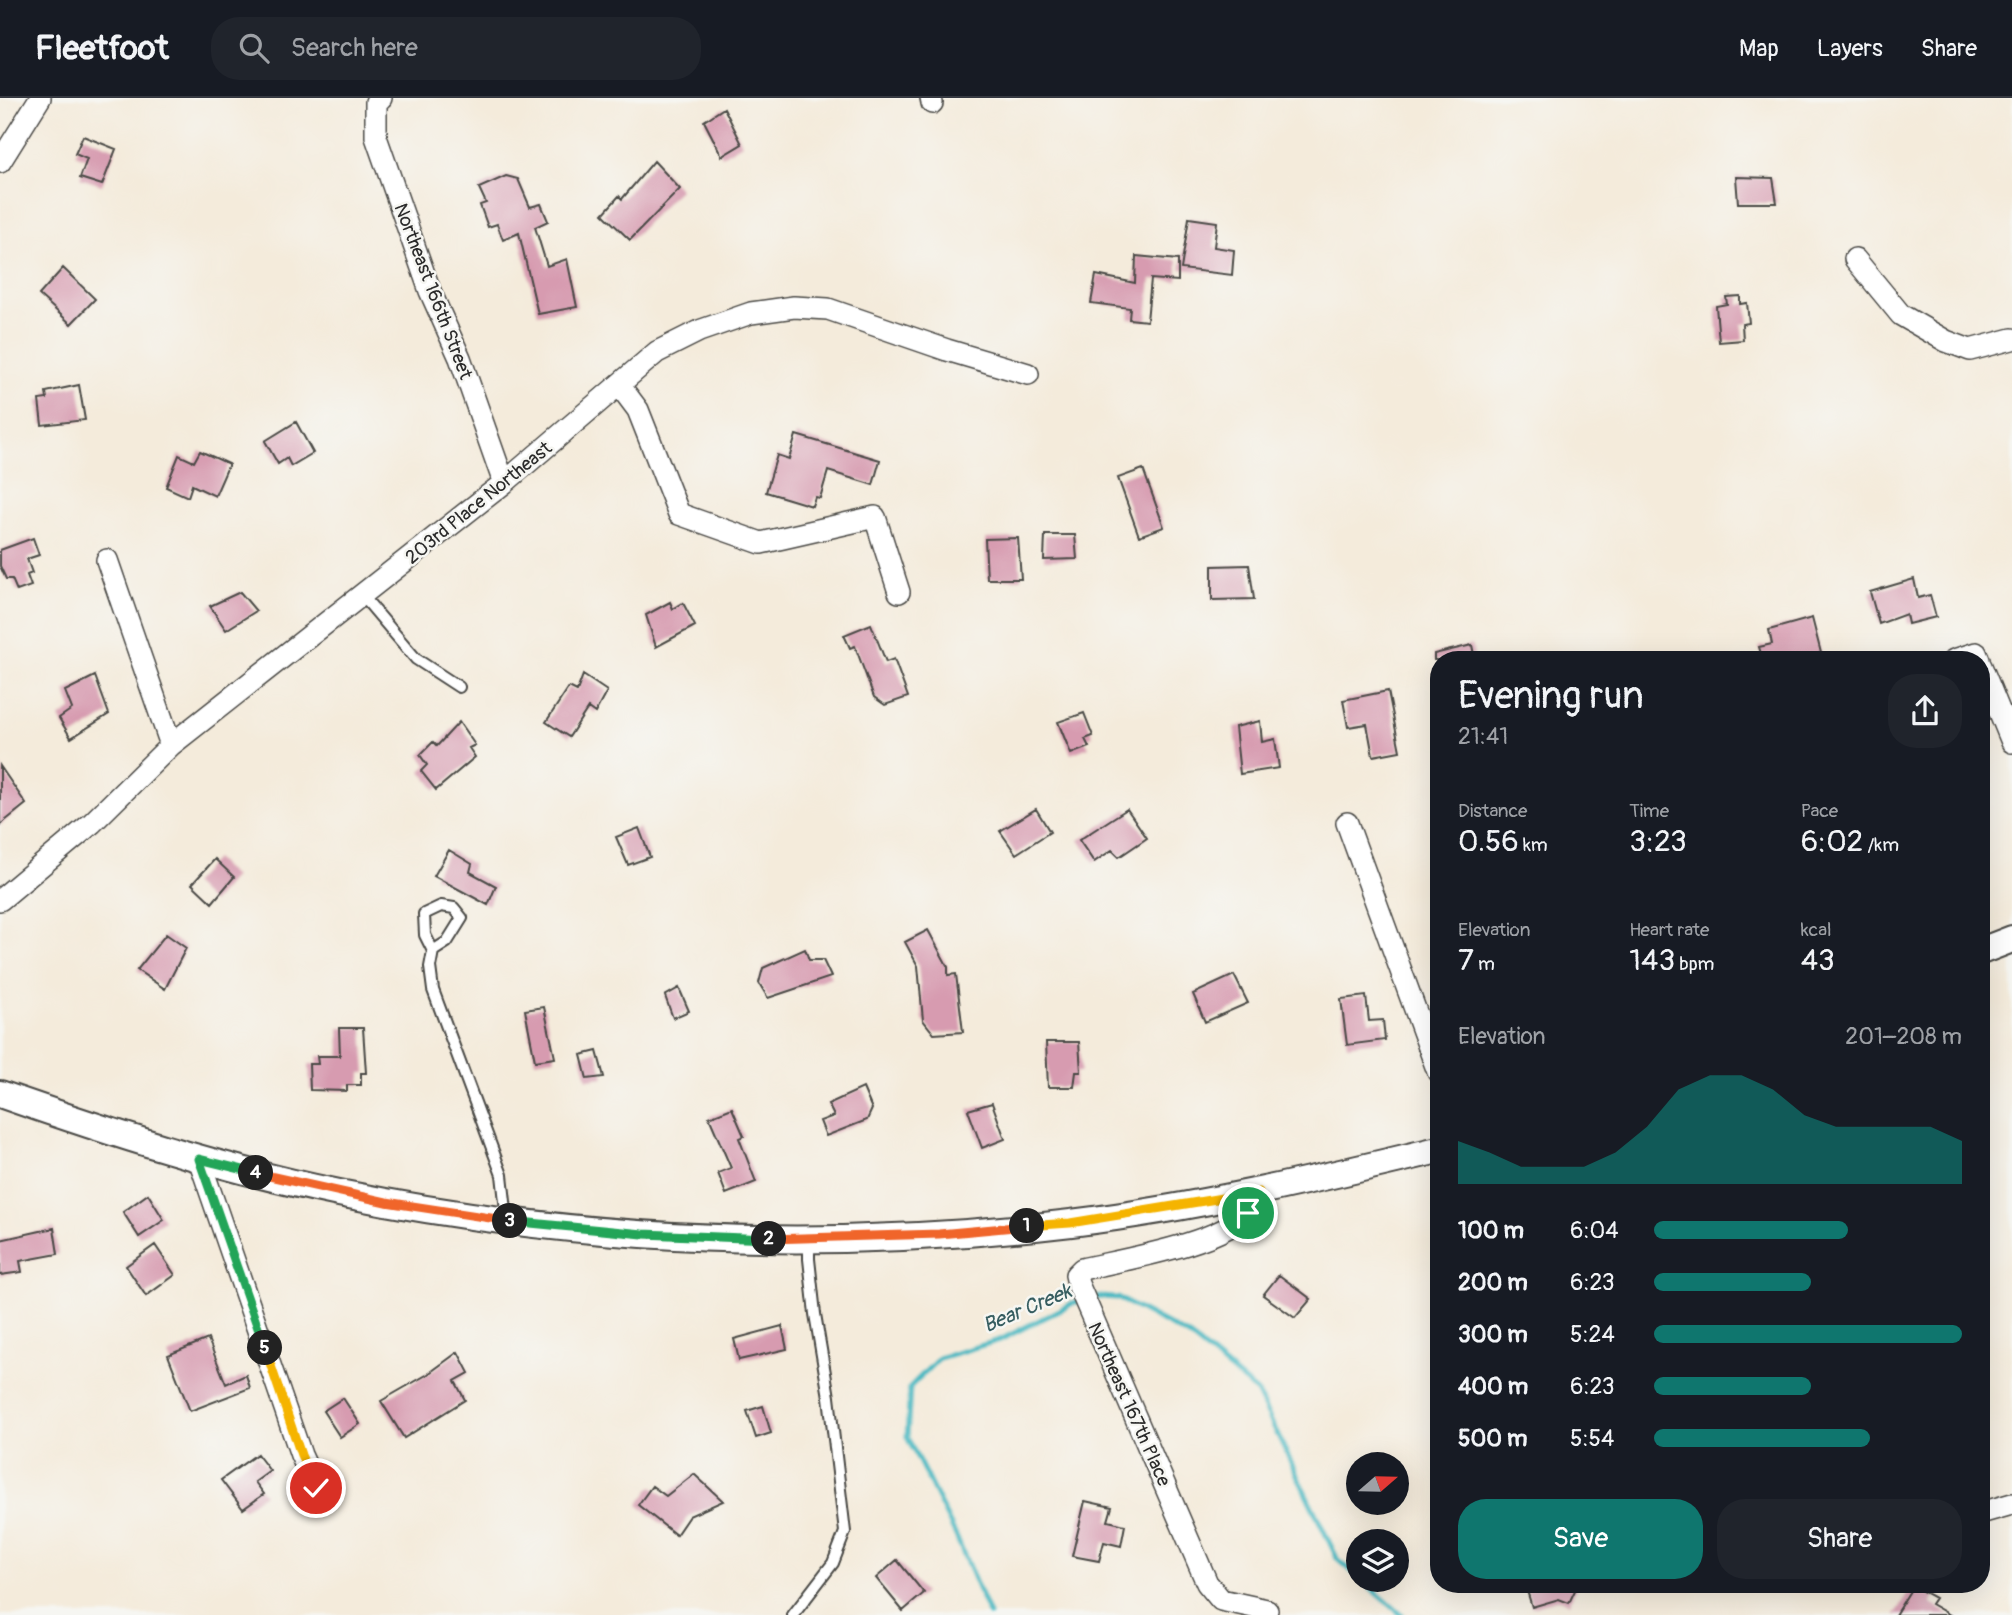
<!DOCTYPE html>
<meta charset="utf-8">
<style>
:root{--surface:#171b24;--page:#20242c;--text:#f1f3f6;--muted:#9ea1a6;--line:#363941;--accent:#0f766e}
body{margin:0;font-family:Pangolin,sans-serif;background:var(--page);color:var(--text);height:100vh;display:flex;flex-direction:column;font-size:26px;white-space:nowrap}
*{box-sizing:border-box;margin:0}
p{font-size:23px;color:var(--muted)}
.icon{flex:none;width:38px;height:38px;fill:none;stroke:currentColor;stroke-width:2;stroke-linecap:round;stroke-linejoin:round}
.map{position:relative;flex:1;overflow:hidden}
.details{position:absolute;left:1430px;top:553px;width:560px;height:942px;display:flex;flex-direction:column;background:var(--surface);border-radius:28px;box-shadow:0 7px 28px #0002}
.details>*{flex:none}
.needle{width:46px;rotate:70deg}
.buttons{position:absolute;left:1346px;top:1354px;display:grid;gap:14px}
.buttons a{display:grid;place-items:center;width:63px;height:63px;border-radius:50%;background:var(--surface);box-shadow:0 7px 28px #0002;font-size:35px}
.pin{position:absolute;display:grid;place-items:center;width:60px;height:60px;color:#fff;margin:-30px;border:4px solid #fff;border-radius:50%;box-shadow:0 2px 7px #0007}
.km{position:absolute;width:35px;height:35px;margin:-18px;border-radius:50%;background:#222;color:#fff;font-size:19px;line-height:35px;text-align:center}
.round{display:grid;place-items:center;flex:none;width:74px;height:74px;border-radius:28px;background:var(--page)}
.overview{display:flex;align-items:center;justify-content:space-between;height:119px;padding:0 28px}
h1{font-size:38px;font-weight:600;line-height:52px}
.figures{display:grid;grid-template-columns:repeat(3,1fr);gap:10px;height:119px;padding:7px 28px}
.figures div{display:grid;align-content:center}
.figures b{font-size:30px;font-weight:600}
.figures small{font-size:19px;font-weight:400}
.figures p{font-size:19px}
.chart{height:196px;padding:14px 28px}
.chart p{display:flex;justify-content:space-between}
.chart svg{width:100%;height:126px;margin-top:7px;fill:var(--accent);opacity:.7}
.cta{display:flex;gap:14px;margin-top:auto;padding:14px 28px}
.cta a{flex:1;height:80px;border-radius:28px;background:var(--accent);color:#fff;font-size:28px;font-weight:600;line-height:80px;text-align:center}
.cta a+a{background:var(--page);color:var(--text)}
ul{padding:0 28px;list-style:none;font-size:23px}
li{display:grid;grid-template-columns:112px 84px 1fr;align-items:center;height:52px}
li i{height:18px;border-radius:9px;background:var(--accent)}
header{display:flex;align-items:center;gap:42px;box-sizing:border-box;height:98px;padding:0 35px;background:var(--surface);border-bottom:2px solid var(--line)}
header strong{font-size:33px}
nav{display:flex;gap:38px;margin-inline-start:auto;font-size:24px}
.search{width:490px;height:63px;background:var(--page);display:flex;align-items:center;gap:18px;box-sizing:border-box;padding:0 24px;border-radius:28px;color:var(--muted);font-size:26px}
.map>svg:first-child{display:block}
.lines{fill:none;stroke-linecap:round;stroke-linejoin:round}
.stream{stroke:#4ab9c2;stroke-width:5}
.building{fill:#d79bb0}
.service-casing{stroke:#494845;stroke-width:14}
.minor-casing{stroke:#494845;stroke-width:24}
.tertiary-casing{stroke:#494845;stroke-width:30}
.service{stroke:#fff;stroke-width:10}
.minor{stroke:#fff;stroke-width:21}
.tertiary{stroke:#fff;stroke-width:26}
.split-1-casing{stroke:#fff;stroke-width:14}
.split-2-casing{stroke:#fff;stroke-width:14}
.split-3-casing{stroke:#fff;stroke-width:14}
.split-4-casing{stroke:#fff;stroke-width:14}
.split-5-casing{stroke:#fff;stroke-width:14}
.split-6-casing{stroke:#fff;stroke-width:14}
.split-1{stroke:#f5b400;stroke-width:9}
.split-2{stroke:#f0652b;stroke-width:9}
.split-3{stroke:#22a559;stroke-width:9}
.split-4{stroke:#f0652b;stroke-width:9}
.split-5{stroke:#22a559;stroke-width:9}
.split-6{stroke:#f5b400;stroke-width:9}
.labels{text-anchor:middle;stroke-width:5;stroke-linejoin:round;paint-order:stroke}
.street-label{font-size:19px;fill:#2b2b2b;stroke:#f6f6f2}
.water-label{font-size:21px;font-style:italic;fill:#365d60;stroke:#f6f6f2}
</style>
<header>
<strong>Fleetfoot</strong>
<div class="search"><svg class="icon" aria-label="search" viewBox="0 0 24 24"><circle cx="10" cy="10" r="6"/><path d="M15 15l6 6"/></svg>Search here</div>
<nav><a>Map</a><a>Layers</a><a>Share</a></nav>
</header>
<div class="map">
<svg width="2012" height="1517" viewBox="0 0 2012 1517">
<rect width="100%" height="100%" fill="#f6f6f2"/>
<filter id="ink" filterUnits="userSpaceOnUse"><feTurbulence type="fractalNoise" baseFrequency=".0143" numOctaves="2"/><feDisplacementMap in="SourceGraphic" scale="14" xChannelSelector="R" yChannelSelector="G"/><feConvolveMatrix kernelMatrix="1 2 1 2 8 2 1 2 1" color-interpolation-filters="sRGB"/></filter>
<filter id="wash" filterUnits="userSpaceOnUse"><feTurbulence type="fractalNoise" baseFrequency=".00686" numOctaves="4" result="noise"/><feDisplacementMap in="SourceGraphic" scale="28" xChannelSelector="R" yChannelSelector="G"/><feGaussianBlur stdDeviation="1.57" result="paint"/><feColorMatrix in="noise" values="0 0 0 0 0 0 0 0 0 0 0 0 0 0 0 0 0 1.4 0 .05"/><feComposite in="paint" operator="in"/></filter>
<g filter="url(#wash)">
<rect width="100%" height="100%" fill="#f4ebdb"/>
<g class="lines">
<path class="stream" d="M1090 1201 1099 1199 1118 1200 1189 1238 1257 1294 1337 1460 1358 1479
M1362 1482 1402 1517
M989 1517 956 1438 907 1339 910 1289 939 1260 1000 1242 1071 1206 1080 1203"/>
</g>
<g id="blocks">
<path class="building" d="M724 10 742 46 722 58 704 23Z
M83 38 116 51 102 87 80 80 87 61 75 56Z
M654 63 680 91 630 142 603 116 619 98 622 101Z
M506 78 518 81 530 109 541 106 548 123 535 129 547 168 567 161 577 209 538 216 519 135 503 142 497 126 488 129 480 107 486 105 479 90Z
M1736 79 1773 80 1777 105H1738Z
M1189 120 1217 124 1214 149 1234 152 1232 177 1181 171Z
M1136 158 1178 162V183L1151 181 1147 223 1129 221 1130 210 1091 205 1096 177 1135 185Z
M63 170 95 201 71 226 39 197Z
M1740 198V206L1747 205 1749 225 1742 226 1743 242 1719 244 1716 208 1727 206 1726 199Z
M79 287 85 322 42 327 39 302 47 301 46 294Z
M296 324 313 355 291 368 287 360 278 366 265 343Z
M796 337 880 362 873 387 828 373 820 400 815 399 812 408 766 394 777 357 789 361Z
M200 353 229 366 215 398 192 387 188 399 166 389 179 357 194 364Z
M1143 371 1164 429 1139 438 1118 380Z
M1045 437H1075L1077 461 1044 462Z
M33 440 39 457 27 461 32 475 27 477 31 488 17 493 12 481H6L0 468V452Z
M1018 440 1021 481H987L985 441Z
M1249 467 1254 501 1212 502V468Z
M1914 481 1918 500 1930 497 1936 519 1908 526 1906 516 1879 526 1870 494Z
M240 494 256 513 226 532 210 508Z
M670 504 673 511 683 505 695 528 656 549 646 517Z
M1812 520 1821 555 1797 562H1763L1759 549 1772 546 1769 532Z
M871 526 886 564 894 561 908 599 885 607 874 599 855 548 850 550 844 537Z
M1472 547 1475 562H1434V556Z
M583 577 607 593 595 615 588 610 569 639 546 624 569 589 577 593Z
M95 578 109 616 71 640 59 620 72 611 65 593Z
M1388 593 1400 653 1373 658 1367 626 1348 629 1343 602Z
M1084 615 1093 638 1085 641 1089 649 1071 656 1058 624Z
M1260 623 1262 644 1275 641 1279 670 1240 676 1235 629Z
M459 624 475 647 469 650 475 659 436 692 421 673 427 667 420 657 433 644 437 648Z
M0 668 26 706 0 727Z
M1036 711 1050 734 1016 756 1000 733Z
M1127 711 1147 740 1119 759 1112 752 1094 764 1079 742Z
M639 730 650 759 628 767 616 739Z
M449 752 472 766 470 774 496 788 488 807 434 778Z
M215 761 234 779 212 805 192 786Z
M928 832 948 869V877L956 876 963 934 934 936 923 922 918 868 905 844Z
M166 836 186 850 165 891 137 872Z
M805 851 809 862H823L831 879 768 900 759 885 763 870Z
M1234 877 1248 905 1205 924 1193 896Z
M679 890 689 913 673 920 665 898Z
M1366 898 1369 923 1383 922 1385 942 1347 947 1341 901Z
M544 909 555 960 535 963 525 912Z
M339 930H363L366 975H361V987H347V993L310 992 309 966H318L317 958H340Z
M1046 944H1079L1081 974H1076L1074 989H1048Z
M597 953 604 979 587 981 581 957Z
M863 990 872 1011 867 1022 826 1038 820 1023 834 1018 828 1006Z
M992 1005 1005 1041 982 1050 968 1012Z
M732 1010 744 1038 739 1040 756 1084 726 1096 718 1075 731 1070 709 1019Z
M148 1096 164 1122 139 1139 123 1114Z
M54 1130 58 1156 20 1163 22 1174 0 1177V1142Z
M155 1147 175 1177 146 1198 126 1168Z
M1279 1177 1311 1201 1295 1220 1263 1197Z
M782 1228 787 1251 739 1262 734 1241Z
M208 1241 226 1286 246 1277 250 1290 190 1313 168 1257Z
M458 1254 469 1275 455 1283 465 1302 404 1340 381 1303 428 1276Z
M343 1300 360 1326 340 1339 323 1313Z
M763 1308 771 1335 756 1340 747 1313Z
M257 1356 270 1373 255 1384 264 1396 243 1411 221 1382Z
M694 1376 723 1403 689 1418 676 1437 638 1407 652 1388 666 1398Z
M1085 1403 1112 1409 1108 1423 1125 1427 1121 1448 1104 1444 1099 1463 1072 1458Z
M897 1462 924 1495 903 1513 876 1480Z
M1525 1486H1578L1569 1505 1559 1501 1532 1509Z
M1913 1488 1935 1500 1931 1506 1950 1517H1895Z"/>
</g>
</g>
<g filter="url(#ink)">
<use href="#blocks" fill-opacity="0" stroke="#494845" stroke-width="2"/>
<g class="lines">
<defs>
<path id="service" d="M362 497 416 561 459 589
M433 853 425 837 424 816 441 808 454 810 462 820 447 844 433 853 430 869 433 892 502 1077 507 1121
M793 1517 833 1465 845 1434 829 1299 815 1216 809 1161V1143"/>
<path id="minor" d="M381 0 376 4V39L430 193 460 260 504 385
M931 0 932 5
M0 64 40 0
M1855 161 1901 217 1946 243 1970 252 2012 241
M620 288 638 312 679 416 761 445 875 419 899 494
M107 462 171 647
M1954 562 1976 555 1979 562
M1981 568 2012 644
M1347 725 1438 974
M0 802 92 725 171 647 504 385 657 254 699 233 751 215 794 209 828 211 947 252 1028 276
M199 1061 301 1357 316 1390
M1259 1094C1256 1100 1253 1108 1249 1113 1225 1145 1121 1162 1082 1171L1076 1177 1078 1186 1207 1485 1221 1502 1267 1512
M1984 1414 2012 1406"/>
<path id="tertiary" d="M1981 853 2012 841
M0 996C111 1035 223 1071 339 1095 579 1144 827 1154 1071 1125 1195 1110 1317 1081 1438 1052"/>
</defs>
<use href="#service" class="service-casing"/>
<use href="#minor" class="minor-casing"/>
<use href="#tertiary" class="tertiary-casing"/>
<use href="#service" class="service"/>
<use href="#minor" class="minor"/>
<use href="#tertiary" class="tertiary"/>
</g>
</g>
<g class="lines" filter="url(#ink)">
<defs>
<path id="split-1" d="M1027 1128 1070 1125 1259 1094 1248 1115"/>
<path id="split-2" d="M769 1141 939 1136 1027 1128"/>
<path id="split-3" d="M510 1123 643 1136 769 1141"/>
<path id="split-4" d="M256 1075 386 1104 510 1123"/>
<path id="split-5" d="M256 1075 199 1061 265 1250"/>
<path id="split-6" d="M265 1250 301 1357 316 1390"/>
</defs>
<use href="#split-1" class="split-1-casing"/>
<use href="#split-2" class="split-2-casing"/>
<use href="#split-3" class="split-3-casing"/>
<use href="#split-4" class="split-4-casing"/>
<use href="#split-5" class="split-5-casing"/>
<use href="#split-6" class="split-6-casing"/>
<use href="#split-1" class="split-1"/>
<use href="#split-2" class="split-2"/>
<use href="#split-3" class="split-3"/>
<use href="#split-4" class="split-4"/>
<use href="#split-5" class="split-5"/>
<use href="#split-6" class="split-6"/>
</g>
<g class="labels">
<g class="street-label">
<text transform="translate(434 193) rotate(69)" y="7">Northeast 166th Street</text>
<text transform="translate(478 404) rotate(-39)" y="7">203rd Place Northeast</text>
<text transform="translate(1130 1306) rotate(66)" y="7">Northeast 167th Place</text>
</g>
<g class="water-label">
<text transform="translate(1027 1210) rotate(-23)" y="7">Bear Creek</text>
</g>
</g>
</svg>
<div class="buttons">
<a><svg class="needle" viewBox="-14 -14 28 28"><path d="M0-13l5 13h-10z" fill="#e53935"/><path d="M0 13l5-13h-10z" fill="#9ea1a6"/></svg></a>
<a><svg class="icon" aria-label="layers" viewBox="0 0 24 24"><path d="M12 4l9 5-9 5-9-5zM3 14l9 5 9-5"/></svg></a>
</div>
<div class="pin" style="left:1248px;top:1115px;background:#1e9e55"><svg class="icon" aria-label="arrive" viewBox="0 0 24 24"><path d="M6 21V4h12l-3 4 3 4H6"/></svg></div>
<div class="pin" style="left:316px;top:1390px;background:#d93025"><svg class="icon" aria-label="check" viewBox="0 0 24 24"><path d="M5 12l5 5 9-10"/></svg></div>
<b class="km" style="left:1027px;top:1128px">1</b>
<b class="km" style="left:769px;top:1141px">2</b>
<b class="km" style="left:510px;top:1123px">3</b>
<b class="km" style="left:256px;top:1075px">4</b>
<b class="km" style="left:265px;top:1250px">5</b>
<section class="details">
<div class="overview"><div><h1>Evening run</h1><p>21:41</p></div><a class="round"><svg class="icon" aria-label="share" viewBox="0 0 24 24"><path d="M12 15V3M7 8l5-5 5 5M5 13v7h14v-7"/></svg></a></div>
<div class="figures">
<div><p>Distance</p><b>0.56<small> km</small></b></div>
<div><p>Time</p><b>3:23</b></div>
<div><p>Pace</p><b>6:02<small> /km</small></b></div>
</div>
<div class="figures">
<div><p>Elevation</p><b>7<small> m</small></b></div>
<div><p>Heart rate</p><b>143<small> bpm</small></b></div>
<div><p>kcal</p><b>43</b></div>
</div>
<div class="chart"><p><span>Elevation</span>201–208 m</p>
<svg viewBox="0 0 160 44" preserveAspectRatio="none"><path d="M0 44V29L10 33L20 38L30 38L40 38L50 33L60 24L70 11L80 6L90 6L100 11L110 20L120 24L130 24L140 24L150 24L160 29V44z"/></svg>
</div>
<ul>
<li><b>100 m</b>6:04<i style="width:63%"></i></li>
<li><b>200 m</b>6:23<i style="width:51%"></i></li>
<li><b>300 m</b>5:24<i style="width:100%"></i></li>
<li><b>400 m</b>6:23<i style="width:51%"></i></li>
<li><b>500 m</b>5:54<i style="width:70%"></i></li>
</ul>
<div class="cta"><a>Save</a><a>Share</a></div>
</section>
</div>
